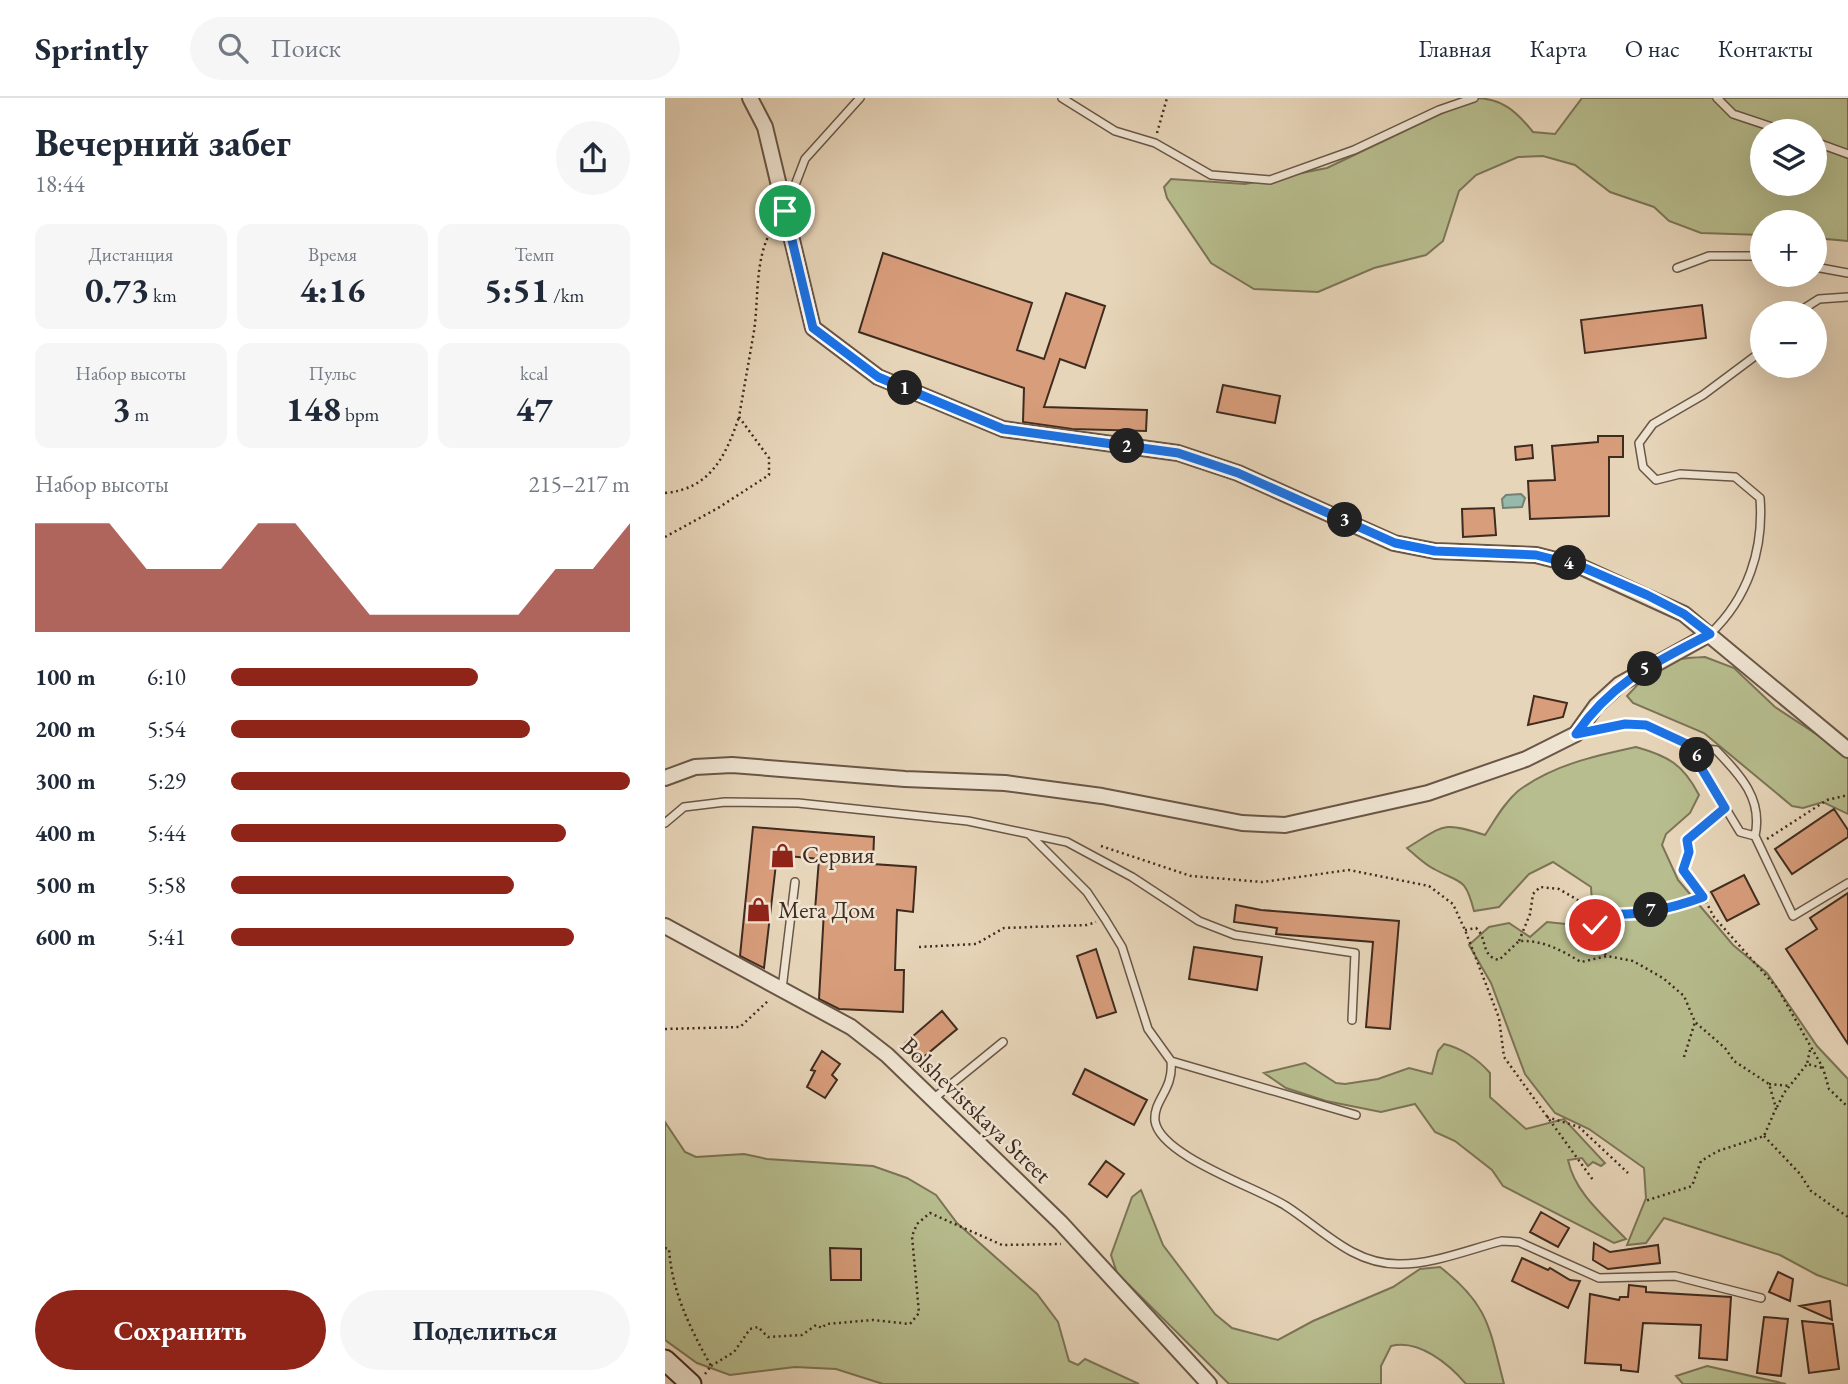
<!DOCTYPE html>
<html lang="ru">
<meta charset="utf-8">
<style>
:root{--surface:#fff;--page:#f6f6f7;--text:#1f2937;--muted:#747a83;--line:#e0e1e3;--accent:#8f2418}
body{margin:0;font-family:"EB Garamond",serif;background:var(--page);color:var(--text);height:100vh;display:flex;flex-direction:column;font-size:26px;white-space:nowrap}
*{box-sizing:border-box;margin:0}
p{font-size:23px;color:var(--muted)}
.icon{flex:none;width:38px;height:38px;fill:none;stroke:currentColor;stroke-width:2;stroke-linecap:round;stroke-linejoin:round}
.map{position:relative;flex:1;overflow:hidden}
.side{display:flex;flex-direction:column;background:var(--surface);width:665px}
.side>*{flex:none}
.buttons{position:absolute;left:1085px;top:21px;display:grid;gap:14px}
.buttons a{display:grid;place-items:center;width:77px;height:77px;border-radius:50%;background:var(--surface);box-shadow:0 7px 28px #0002;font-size:35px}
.pin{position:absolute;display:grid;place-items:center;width:60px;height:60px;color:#fff;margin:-30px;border:4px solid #fff;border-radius:50%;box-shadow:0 2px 7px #0007}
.km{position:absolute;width:35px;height:35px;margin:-18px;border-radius:50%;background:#222;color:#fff;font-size:19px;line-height:35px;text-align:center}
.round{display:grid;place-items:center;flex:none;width:74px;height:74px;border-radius:37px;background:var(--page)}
.overview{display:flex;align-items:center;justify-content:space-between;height:119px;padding:0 35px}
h1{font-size:38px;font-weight:700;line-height:52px}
.figures{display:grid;grid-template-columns:repeat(3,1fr);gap:10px;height:119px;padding:7px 35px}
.figures div{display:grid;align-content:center;border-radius:14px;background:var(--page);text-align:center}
.figures b{font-size:35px;font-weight:700}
.figures small{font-size:19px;font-weight:400}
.figures p{font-size:19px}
.chart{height:196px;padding:14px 35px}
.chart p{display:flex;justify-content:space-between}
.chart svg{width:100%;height:126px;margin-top:7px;fill:var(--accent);opacity:.7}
.button{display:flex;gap:14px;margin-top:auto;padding:14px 35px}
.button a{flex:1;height:80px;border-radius:42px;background:var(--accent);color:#fff;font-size:28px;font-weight:700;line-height:80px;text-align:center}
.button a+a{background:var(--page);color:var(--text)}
ul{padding:0 35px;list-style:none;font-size:23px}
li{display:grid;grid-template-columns:112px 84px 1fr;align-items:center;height:52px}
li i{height:18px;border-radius:9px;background:var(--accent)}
header{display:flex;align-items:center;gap:42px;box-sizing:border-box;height:98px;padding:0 35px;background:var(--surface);border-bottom:2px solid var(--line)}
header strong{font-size:33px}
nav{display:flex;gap:38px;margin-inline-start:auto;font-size:24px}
.search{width:490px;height:63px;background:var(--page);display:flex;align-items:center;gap:18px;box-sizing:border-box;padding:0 24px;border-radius:38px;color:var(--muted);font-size:26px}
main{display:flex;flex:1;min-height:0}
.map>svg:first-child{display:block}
.green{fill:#b7bd8e;stroke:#7b7456;stroke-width:2;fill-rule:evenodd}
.water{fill:#97b9ab;stroke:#748073;stroke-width:2}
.building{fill:#d89d7b;stroke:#3f2b1f;stroke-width:2}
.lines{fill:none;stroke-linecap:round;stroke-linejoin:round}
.lane-casing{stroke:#695646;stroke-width:10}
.street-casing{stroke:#695646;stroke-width:18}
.secondary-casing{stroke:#3f2b1f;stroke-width:23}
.path{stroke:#3f2b1f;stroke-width:2.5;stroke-dasharray:2 3.5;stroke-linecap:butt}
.lane{stroke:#efe4d2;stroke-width:7}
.street{stroke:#efe4d2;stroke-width:14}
.secondary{stroke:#efe4d2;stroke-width:19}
.route-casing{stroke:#fff;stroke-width:14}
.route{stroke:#1a73e8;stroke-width:9}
.labels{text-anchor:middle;stroke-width:5;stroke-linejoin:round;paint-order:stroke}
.poi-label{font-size:24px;fill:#3f2b1f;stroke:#efe4d2;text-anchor:start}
.street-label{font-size:24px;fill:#3f2b1f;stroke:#efe4d2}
</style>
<header>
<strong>Sprintly</strong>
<div class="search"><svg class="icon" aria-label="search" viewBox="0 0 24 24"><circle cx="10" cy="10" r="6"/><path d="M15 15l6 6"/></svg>Поиск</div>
<nav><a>Главная</a><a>Карта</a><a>О нас</a><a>Контакты</a></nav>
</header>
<main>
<section class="side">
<div class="overview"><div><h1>Вечерний забег</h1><p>18:44</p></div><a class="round"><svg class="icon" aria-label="share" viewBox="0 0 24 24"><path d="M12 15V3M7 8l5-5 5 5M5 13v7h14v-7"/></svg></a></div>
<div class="figures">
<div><p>Дистанция</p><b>0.73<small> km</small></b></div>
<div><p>Время</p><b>4:16</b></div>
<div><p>Темп</p><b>5:51<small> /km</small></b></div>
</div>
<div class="figures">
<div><p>Набор высоты</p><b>3<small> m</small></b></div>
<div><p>Пульс</p><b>148<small> bpm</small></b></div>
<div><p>kcal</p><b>47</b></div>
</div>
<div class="chart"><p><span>Набор высоты</span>215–217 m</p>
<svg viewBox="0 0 160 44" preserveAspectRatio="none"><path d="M0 44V6L10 6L20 6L30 22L40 22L50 22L60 6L70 6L80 22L90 38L100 38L110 38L120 38L130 38L140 22L150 22L160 6V44z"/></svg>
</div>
<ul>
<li><b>100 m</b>6:10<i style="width:62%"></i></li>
<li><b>200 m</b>5:54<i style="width:75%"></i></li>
<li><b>300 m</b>5:29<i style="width:100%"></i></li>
<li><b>400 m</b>5:44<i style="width:84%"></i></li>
<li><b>500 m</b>5:58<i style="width:71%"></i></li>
<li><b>600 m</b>5:41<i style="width:86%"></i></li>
</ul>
<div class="button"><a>Сохранить</a><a>Поделиться</a></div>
</section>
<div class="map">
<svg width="1183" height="1286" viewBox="0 0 1183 1286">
<rect width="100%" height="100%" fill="#e7d5b9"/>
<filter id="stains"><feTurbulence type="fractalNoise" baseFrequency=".00286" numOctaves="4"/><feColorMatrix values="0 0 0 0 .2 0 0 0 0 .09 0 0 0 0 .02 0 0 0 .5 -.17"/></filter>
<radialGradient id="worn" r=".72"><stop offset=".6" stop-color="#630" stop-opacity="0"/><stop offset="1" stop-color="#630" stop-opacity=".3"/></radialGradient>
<path class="green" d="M809 0C837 0 851 13 868 34L890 36 917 0H1183V143L1150 140V124H1097V137L1036 135 1004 123 989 109 945 94 910 67 878 58 853 59 811 77 794 93 778 143 761 157 709 170 653 194 589 191 546 165 502 100 499 89 506 81 580 86 662 70ZM1097 33H1150V86H1097Z
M1040 559 1069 570 1110 609 1183 657V716L1158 704 1138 710 1127 708 1039 635 968 605 962 598C995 564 992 561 1040 559Z
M971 649C1003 658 1018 666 1034 697L1025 715 1001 736 997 747 1013 782 1068 847 1102 875 1152 948 1183 981V1188L1152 1177 1115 1157 999 1120 981 1145 962 1147 981 1100 979 1070 924 1031 890 1015 860 976 826 885 804 847 824 829 844 825 865 839 882 824 901 826 927 806 926 789 888 764 864 776 834 809 809 813C800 778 796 786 769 771 759 766 750 757 742 750 780 727 777 723 820 737 830 722 839 705 853 693 888 667 929 658 971 649Z
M779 946C796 950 813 961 825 975V999L861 1031 899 1021 940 1065 936 1068 928 1064 923 1068 917 1060 903 1062C910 1095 938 1117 961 1141L949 1145 838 1088 827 1072 790 1043 770 1034 750 1006 716 1014 661 1003 621 990 599 975 640 965 671 985 680 986 713 981 744 970 767 976 773 953Z
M0 1024 20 1054 31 1059 79 1056 102 1061 208 1068 242 1080 271 1097 292 1125 372 1196 393 1224 404 1263 413 1267 420 1261 474 1286H218L171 1271 130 1269 65 1277 32 1265 0 1242Z
M476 1092 498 1147 550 1216 567 1230 613 1242 648 1223 728 1189 755 1171 775 1169C824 1207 824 1229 839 1286H801C784 1266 754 1241 726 1248L716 1268V1286H564L452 1175 446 1157 467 1099Z
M1042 1268 1121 1286H1018L1011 1278Z"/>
<path class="water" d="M856 396 860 400 857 409 838 410 837 401 841 397Z"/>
<path class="building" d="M218 155 367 205 352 252 379 261 401 195 440 208 420 270 395 261 379 309 482 312 481 333 407 331 358 324 359 290 194 234Z
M1037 207 1041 240 920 255 916 222Z
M558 287 615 298 610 325 552 314Z
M933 338H958V359H944V418L865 421 863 383 890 382 887 348 933 344Z
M867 347 868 360 851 362 850 349Z
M829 410 831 437 798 439 797 411Z
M869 598 902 605 898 619 863 627Z
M1169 711 1183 732V739L1127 776 1110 751Z
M88 729 209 739 208 766 251 769 248 814 232 812 230 872H239L238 914 174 911 154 901 159 813 150 812 154 761 112 757 99 870 75 858Z
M1079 777 1094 806 1062 823 1046 794Z
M1183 795V946L1121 851 1152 831 1145 820Z
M571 807 596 812 734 823 725 931 701 929 708 844 611 836 612 830 569 824Z
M529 849 597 859 592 892 524 881Z
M431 851 451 914 432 920 412 858Z
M277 913 292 931 255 962 240 945Z
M157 953 175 966 167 977 172 982 160 1000 142 989 150 973 146 972Z
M420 971 482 1002 469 1027 408 996Z
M441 1063 459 1076 442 1099 424 1086Z
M876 1114 904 1130 893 1149 865 1134Z
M929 1145 945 1154 993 1147 995 1165 943 1171 928 1162Z
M165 1150 196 1151V1182H166Z
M857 1160 883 1172 885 1170 905 1182 915 1183 903 1210 847 1183Z
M1113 1174 1128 1181 1125 1203 1104 1194Z
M964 1187 981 1189V1194L1066 1199 1062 1262 1034 1260 1036 1227 978 1225 973 1274 956 1272V1267L920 1265 925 1196 954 1202 955 1199H963Z
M1165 1203 1167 1222 1135 1208Z
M1099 1219 1123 1221 1116 1278 1092 1275Z
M1137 1223 1168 1226 1174 1271 1144 1275Z"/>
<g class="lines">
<defs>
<path id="lane" d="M397 0 450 33 490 45 546 77 605 82 689 52 774 12 809 0
M1052 0 1068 16 1119 33
M1150 44 1183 56
M122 108 140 61 195 0
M1150 169 1183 175
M1012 170 1044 158H1097
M1132 215 1154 201 1183 199
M1045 536C1083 500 1099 451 1095 400L1070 379 1015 376 991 382 978 369 974 345 988 326 1038 297 1097 253
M912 636C933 632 962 621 984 628 1008 636 1025 651 1051 652 1076 678 1098 701 1090 738L1075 734 1032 663 1033 651
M0 725 19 709 60 704 133 705 303 723 402 744 467 779 534 823 570 837 690 855 687 922
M364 736 422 794 440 821 457 849 483 931 506 963 691 1017
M1090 738 1128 818 1183 785
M117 891 130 784
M506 963C509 992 488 1002 490 1023 495 1058 593 1090 621 1108 657 1131 687 1166 733 1166 766 1167 805 1151 837 1143L854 1144 934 1180 1010 1178 1096 1200
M268 1001 338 944"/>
<path id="street" d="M85 0 100 29 148 230 213 279 338 331 513 355 573 375 729 445 770 453 871 457 914 468 1019 516 1183 652
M0 680 30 669 67 667 240 681 340 685 437 698 577 725 620 727 763 695 861 661 911 636 931 608 955 586 1045 536
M0 828 186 929 222 957 396 1125 544 1286"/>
<path id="secondary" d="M0 1262 26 1286"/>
</defs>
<use href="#lane" class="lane-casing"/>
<use href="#street" class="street-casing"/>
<use href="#secondary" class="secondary-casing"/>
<path class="path" d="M492 35 502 0
M0 395C46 391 61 357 74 319
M0 439 53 410 104 377V360L74 319C79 290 84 262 89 233 94 200 89 155 110 127
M1053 717 1022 742 1024 754 1018 772 1032 787 1049 819 1113 891 1158 970 1164 991 1183 1009
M1102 741 1162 702 1183 697
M436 748 526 778 597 784 684 772 764 788 788 806 800 832 834 920 839 959 928 1082
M933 814C965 821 1008 811 1038 799
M800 832 811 830C823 840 815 858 834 862L854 843C878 842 896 852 916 864L942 858 968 863 998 880 1019 898 1030 924 1060 950 1069 963 1104 986 1111 1010 1099 1038 1053 1053 1036 1063 1027 1088 980 1103
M854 843 865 816 868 796 875 789 894 791 933 814 927 841 942 858
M254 849 311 846 339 830 422 827 431 824
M0 931 75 929 104 902
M1145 952 1142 966 1158 970
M1019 959 1030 924
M1104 986 1125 988
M1112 1009 1119 995 1142 966
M882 1019 914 1029 963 1075
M1099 1038 1135 1076 1146 1093 1183 1119
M0 1150 4 1151C7 1194 25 1230 46 1268L40 1276
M46 1268 69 1254 85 1231 93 1229 103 1239 137 1237 151 1227 157 1230 161 1226 208 1222 245 1226 254 1215 247 1138 252 1126 265 1115 337 1147 396 1146"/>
<use href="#lane" class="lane"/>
<use href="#street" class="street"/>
<use href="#secondary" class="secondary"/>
</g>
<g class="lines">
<defs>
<path id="route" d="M120 113 148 230 213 279 338 331 513 355 573 375 730 445 770 453 871 457 915 468 982 497 1019 516 1045 536C989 565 948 583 911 636L960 626 981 627 1033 651 1032 663 1060 710 1022 742 1024 754 1018 772 1038 799C1008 810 965 821 933 814L930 827"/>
</defs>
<use href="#route" class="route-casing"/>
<use href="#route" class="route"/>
</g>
<defs>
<symbol id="shop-bare" viewBox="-9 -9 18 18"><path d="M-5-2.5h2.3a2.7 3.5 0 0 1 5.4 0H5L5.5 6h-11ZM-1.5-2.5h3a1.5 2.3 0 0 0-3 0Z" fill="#8f2418" stroke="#efe4d2" stroke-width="2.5" paint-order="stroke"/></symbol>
</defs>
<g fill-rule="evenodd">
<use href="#shop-bare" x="100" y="740" width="35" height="35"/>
<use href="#shop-bare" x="76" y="794" width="35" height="35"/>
</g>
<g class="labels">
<g class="poi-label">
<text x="137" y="765">Сервия</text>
<text x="113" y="820">Мега Дом</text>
</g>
<g class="street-label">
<text transform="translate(311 1012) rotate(44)" y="8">Bolshevistskaya Street</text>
</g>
</g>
<rect width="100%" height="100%" filter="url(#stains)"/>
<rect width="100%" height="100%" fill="url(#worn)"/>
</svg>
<div class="buttons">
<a><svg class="icon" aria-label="layers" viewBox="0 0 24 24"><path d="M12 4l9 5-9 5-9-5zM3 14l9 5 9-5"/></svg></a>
<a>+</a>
<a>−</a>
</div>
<div class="pin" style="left:120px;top:113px;background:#1e9e55"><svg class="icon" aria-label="arrive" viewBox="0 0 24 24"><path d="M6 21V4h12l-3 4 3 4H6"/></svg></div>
<div class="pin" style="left:930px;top:827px;background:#d93025"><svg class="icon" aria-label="check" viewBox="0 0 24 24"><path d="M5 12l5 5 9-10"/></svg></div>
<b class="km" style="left:240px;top:290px">1</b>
<b class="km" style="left:462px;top:348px">2</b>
<b class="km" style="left:680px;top:422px">3</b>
<b class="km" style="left:904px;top:465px">4</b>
<b class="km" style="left:980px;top:571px">5</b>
<b class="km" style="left:1032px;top:657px">6</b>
<b class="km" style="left:986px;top:812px">7</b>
</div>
</main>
